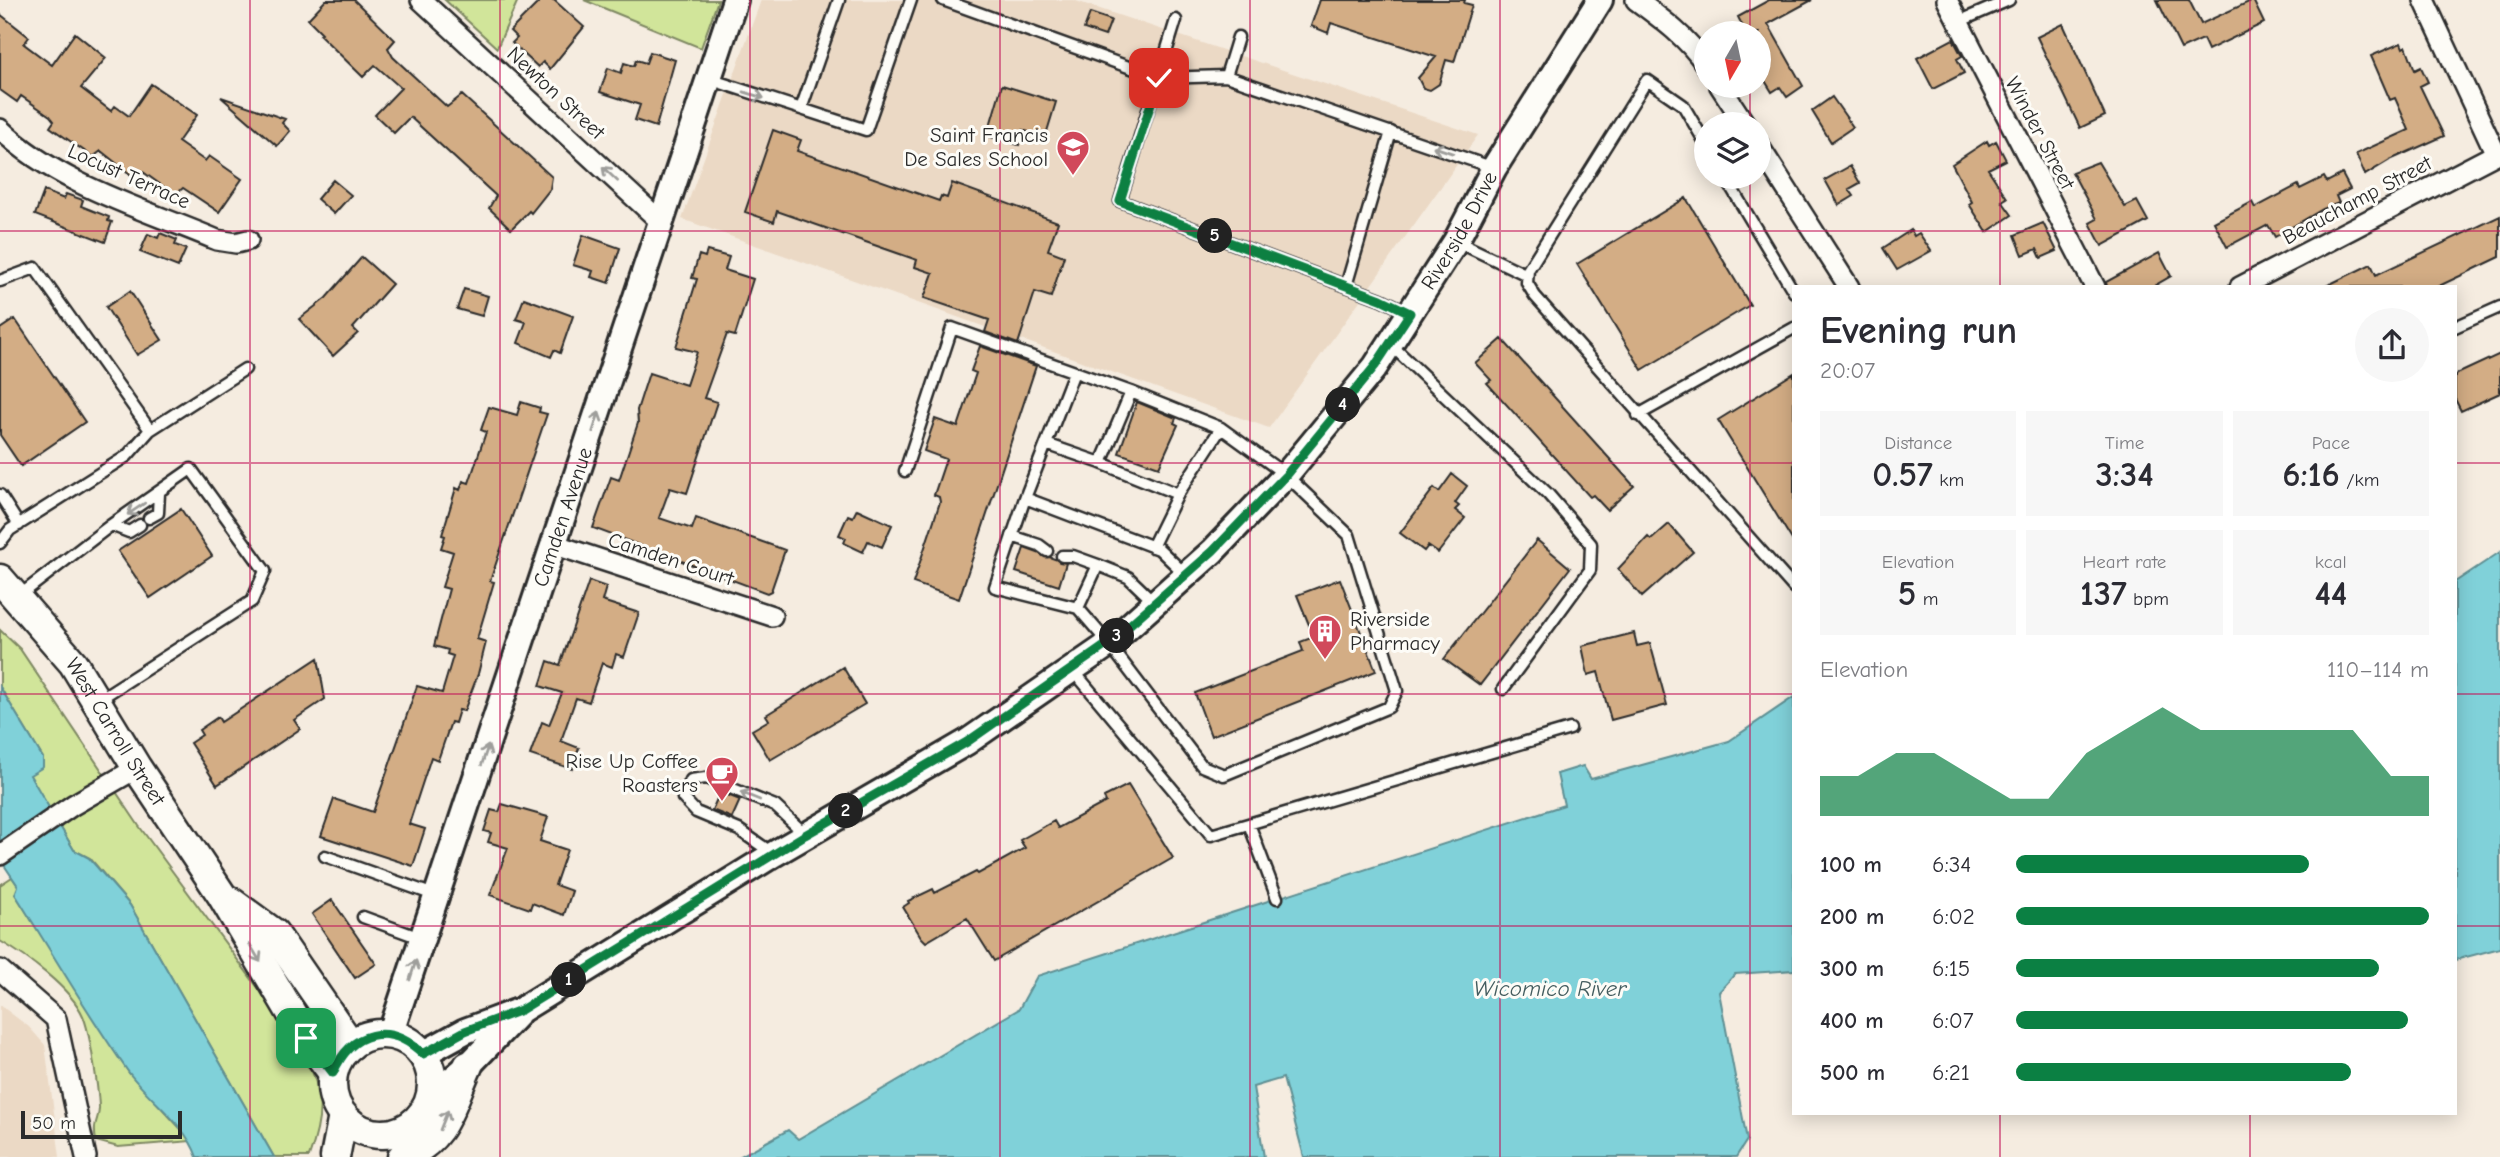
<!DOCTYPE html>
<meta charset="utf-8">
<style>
:root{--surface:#fff;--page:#f7f7f7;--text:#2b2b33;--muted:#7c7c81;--accent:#0b8043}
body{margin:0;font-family:"Comic Neue",sans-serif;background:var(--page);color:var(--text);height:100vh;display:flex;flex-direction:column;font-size:26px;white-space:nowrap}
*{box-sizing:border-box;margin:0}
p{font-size:23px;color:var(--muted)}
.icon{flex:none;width:38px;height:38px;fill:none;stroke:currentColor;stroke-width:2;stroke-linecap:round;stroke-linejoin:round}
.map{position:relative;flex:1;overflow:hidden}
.sheet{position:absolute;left:1792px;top:285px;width:665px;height:830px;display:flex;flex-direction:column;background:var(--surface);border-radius:0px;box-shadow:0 4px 18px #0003}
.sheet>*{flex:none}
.needle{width:46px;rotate:189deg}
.buttons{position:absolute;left:1694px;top:21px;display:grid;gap:14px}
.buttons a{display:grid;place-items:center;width:77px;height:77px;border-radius:50%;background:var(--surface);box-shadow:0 4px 18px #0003;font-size:35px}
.scale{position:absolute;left:21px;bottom:18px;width:161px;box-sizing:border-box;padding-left:7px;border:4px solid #2b2b2b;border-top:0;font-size:19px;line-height:24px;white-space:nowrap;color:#2b2b2b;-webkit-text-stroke:5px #fdfcf7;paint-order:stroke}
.pin{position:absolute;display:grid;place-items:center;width:60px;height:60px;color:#fff;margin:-30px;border-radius:14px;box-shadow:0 4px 10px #0006}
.km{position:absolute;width:35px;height:35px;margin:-18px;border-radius:50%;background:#222;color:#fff;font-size:19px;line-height:35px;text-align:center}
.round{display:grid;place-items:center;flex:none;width:74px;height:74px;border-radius:37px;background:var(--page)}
.overview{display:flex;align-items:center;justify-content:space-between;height:119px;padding:0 28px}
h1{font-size:38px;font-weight:600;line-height:52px}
.metrics{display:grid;grid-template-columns:repeat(3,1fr);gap:10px;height:119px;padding:7px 28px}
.metrics div{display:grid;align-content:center;border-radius:0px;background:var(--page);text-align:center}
.metrics b{font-size:35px;font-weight:600}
.metrics small{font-size:19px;font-weight:400}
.metrics p{font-size:19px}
.chart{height:196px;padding:14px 28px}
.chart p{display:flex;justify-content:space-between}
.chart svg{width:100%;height:126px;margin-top:7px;fill:var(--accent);opacity:.7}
ul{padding:0 28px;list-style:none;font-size:23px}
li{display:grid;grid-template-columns:112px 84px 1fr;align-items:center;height:52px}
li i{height:18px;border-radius:9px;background:var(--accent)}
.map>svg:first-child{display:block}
.built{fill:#ebd9c5}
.green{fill:#d1e59a;stroke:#7e8862;stroke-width:2}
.water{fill:#80d1d9;stroke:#5e8f93;stroke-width:2}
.building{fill:#d3ad85;stroke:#2b2b2b;stroke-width:2}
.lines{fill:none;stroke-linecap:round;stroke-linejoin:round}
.service-casing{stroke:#2b2b2b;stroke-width:15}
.minor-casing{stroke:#2b2b2b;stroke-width:24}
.tertiary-casing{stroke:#2b2b2b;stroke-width:30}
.secondary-casing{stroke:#2b2b2b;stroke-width:33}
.service{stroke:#fdfcf7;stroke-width:10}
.minor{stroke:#fdfcf7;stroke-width:19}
.tertiary{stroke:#fdfcf7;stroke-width:24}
.secondary{stroke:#fdfcf7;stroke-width:28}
.oneway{stroke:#9e9e9b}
.route-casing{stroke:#fff;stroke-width:14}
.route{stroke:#0b8043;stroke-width:9}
.grid{fill:none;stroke:#c2185b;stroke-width:2;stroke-opacity:0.55}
.labels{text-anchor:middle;stroke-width:6;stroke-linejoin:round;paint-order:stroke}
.street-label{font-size:21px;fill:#2b2b2b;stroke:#fdfcf7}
.poi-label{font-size:21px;fill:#2b2b2b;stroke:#fdfcf7;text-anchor:end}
.water-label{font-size:23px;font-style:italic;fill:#445d5f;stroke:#fdfcf7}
</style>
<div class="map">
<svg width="2500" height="1157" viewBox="0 0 2500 1157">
<rect width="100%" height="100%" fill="#f5ece0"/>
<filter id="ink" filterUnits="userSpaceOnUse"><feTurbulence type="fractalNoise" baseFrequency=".0143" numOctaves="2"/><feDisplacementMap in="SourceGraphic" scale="14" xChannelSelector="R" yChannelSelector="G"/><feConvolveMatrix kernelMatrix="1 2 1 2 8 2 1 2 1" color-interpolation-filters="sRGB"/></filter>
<g filter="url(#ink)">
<path class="built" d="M761 0H1073L1478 135 1269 428 682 219Z
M0 1005 29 1027 45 1045 60 1157H0Z"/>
<path class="green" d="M445 0H518L497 48Z
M584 0H718L701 48Z
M0 630 20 649 139 826 298 1042C322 1086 327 1108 309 1157H274L130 905 90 858 74 850 29 775 42 767 43 758 0 687Z
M12 877 19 887 15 894 129 1073 192 1141 118 1147 96 1141C92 1120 100 1120 99 1106 98 1087 90 1032 83 1016 71 988 26 956 0 941V885Z"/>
<path class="water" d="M2500 552V948L2455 960V582Z
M0 687 43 758V767L30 775 74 850 89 858 130 905 274 1157H197C184 1121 149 1101 127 1070 87 1013 52 953 15 894L18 886 0 859Z
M1794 697V970L1735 974 1719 992 1747 1140 1736 1157H1304L1283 1078 1253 1087 1264 1157H739L788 1130 798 1139 1019 1009 1037 976 1564 805 1557 774 1583 766 1591 779 1729 741Z"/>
<path class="building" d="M326 0H354L395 40 388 48 393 57 447 107 462 95 552 177 550 189 531 213 529 211 511 229 489 208 496 196 410 117 394 133 375 115 401 88 375 65 363 77 320 35 322 33 308 19Z
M541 0H554L584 27 550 69 543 62 538 67 512 43 517 38 510 31Z
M1320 0H1465L1464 3 1472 5 1454 62 1446 60 1439 84 1430 90 1423 88 1418 78 1436 57 1331 23 1328 33 1311 26Z
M1769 0H1812L1768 24 1803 86 1787 97 1780 87 1772 92 1759 71V33H1746L1738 17Z
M2157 0H2189L2201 24 2253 0 2264 23 2208 50 2203 39 2181 49Z
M1090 13 1111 20 1105 36 1084 29Z
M0 14 29 37 24 44 52 65 75 33 106 58 81 88 111 111 115 106 129 116 151 84 197 115 178 142 205 161 209 156 242 179 219 212 183 188 175 195 143 172 135 178 101 151 93 157 50 127 54 121 50 116 21 96 17 102 0 90Z
M2063 24 2105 116 2080 128 2037 37Z
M1953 39 1962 56 1957 59 1964 73 1933 89 1917 58Z
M2401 43 2403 48 2406 46 2415 70 2421 67 2428 82 2420 86 2444 136 2390 160 2365 175 2356 154 2409 130 2395 98 2390 100 2371 56Z
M650 52 675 60 656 127 635 120 640 105 600 92 608 68 621 73 624 63 634 66 636 60 646 63Z
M1002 85 1056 102 1045 138 1023 130 1019 145 987 136Z
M221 97 285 119 282 123 290 131 277 146Z
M1832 97 1853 127 1831 142 1812 111Z
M773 130 801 140 797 151 939 201 941 196 947 198 952 183 1058 222 1048 250 1064 256 1051 297 1035 292 1018 344 985 332 989 320 924 298 933 273 915 267 917 260 777 211 774 222 745 212Z
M1987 141 1989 145 1996 141 2006 160 1988 169 2007 198 2002 201 2012 215 1987 232 1969 204 1972 202 1952 164Z
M2098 162 2125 207 2137 201 2148 221 2102 246 2090 223 2097 219 2072 172Z
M1850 166 1860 183 1849 189 1854 196 1839 205 1825 180Z
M2342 174 2350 189 2336 196 2339 203 2323 209 2275 237 2268 225 2227 247 2214 222 2252 202 2255 208 2298 185 2300 189 2324 177 2327 182Z
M333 180 351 195 334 214 317 199Z
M44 191 64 199 66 194 83 200 81 206 109 217 108 221 112 222 105 242 35 215Z
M1686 198 1750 305 1642 370 1577 264Z
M2500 216V257L2437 287H2324L2371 264 2376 275Z
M2043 223 2057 251 2041 258 2037 249 2023 255 2015 235Z
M1911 230 1914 236 1919 233 1931 251 1897 270 1883 248Z
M160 233 177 240 175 245 186 249 178 267 140 252 148 234 158 238Z
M583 235 620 248 609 283 591 277 593 271 573 265Z
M707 251 729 257 725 270 753 279 735 336 727 334 704 398 717 402 687 493 670 488 659 518 692 529 696 518 785 550 771 591 767 593 593 528 611 477 619 480 638 423 637 410 649 373 686 385 697 352 676 347 697 279 692 278 699 255 705 257Z
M2159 253 2171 276 2152 287H2107L2106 282Z
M362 257 392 284 353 328 358 333 333 356 299 319 326 298Z
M464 289 488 296 482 316 457 309Z
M130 291 162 340 137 355 106 307Z
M524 298 573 316 560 353 554 350 551 357 518 343 526 322 516 319Z
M15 319 85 422 21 466 0 435V329Z
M1502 339 1634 486 1607 510 1593 495 1590 497 1487 383 1491 380 1475 363Z
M980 346 1036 366 959 599 913 583 940 502 939 497 934 495 946 459 924 451 935 419 958 427 976 373 971 371Z
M2500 354V393L2461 411 2455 399V375Z
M1794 373V543L1718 420Z
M521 402 540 408 539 412 547 414 490 581 494 582 477 639 486 642 478 674 464 711 459 710 455 723 451 722 438 760 431 757 409 824 425 829 413 866 321 836 334 799 373 812 417 686 442 693 453 656 447 654 448 650 434 646 449 589 442 587 453 552 441 548 445 536 442 535 456 488 460 490 463 481 469 483 486 432 481 430 489 407 517 415Z
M1137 402 1176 418 1174 423 1178 425 1159 467 1119 453Z
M1452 474 1467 486 1455 503 1459 506 1455 510 1465 518 1438 553 1428 546 1424 551 1400 533 1434 488 1439 492Z
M181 509 212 556 150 598 118 551Z
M857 509 892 525 882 547 868 541 863 552 844 543 846 538 839 535 848 515 853 517Z
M1669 524 1693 552 1642 597 1618 569 1648 537 1651 540Z
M1537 540 1570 568 1480 685 1444 659Z
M1024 548 1066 563 1059 586 1016 572Z
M1340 579 1376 671 1211 736 1195 693 1303 651 1300 642 1314 637 1297 595Z
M589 581 606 587 602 601 639 613 624 657 616 654 612 667 602 663 589 702 576 698 561 741 579 748 572 769 530 755 542 722 549 725 562 693 540 686 548 661 560 665Z
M1634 633 1637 646 1650 643 1667 705 1611 720 1598 672 1588 675 1582 646Z
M318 658 325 699 294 720 300 729 217 785 190 743 202 735 199 730 218 717 221 722Z
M843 667 865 704 770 760 752 730 769 720 766 715Z
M1128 785 1173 858 994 961 967 918 926 942 921 937 903 907 909 903 908 901 933 889 935 893 976 872 978 874 1025 848 1020 840 1054 821 1058 828 1106 802 1104 797Z
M720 792 740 800 732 818 712 810Z
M502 804 548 817 540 841 567 850 555 885 572 891 564 915 532 903 530 909 490 895 508 848 488 842 491 833 484 831 491 810 499 812Z
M332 900 376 964 355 978 312 914Z"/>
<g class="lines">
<defs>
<path id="service" d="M943 0 1159 78 1226 76 1494 168
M1176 20 1120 201 1381 299 1410 313
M1958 22 2009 0
M1226 76 1238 37
M709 79 866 130 911 0
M801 109 839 0
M1706 144 1683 105 1647 80 1528 270 1527 283 1535 296 1794 588
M1725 177 1794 292
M1456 241 1527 275
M0 281 35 268 150 430
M1346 286 1391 132
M2455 327 2500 307
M1390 344 1548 494 1591 544 1590 570 1503 689
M1074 372 1025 498 995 587 1078 608 1109 644 1202 766 1224 775 1389 707 1397 691 1349 535 1286 475 1221 428 1178 494
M1131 392 1221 428
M1638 415 1794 328
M1046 444 1101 463
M905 471 952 328 1131 392 1101 463 1178 494 1152 547
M0 495 19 525
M1025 498 1159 549 1186 575
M149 518 158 513 159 493
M111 525 129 532 140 525
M1012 536 1039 545 1047 551
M0 543 10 530 127 456 150 430 245 369
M1062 556H1073L1098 565
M19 596 111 525 191 469 265 571 252 601 98 700
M1078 608 1098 565 1128 577 1155 603
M1072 669 1211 835 1570 729
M1249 824 1277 898
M772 853 739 830 696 812 683 798 691 780 706 778 775 806 805 834
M325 856 437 896
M363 917 423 939"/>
<path id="minor" d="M421 0 660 221
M1636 0C1662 19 1688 38 1706 65
M1947 0 2095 287
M1720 86 1745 124
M0 129C58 185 144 209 217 240L236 243 248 240
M1759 146 1849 287
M2240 287 2496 154 2424 0
M556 545 772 616
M0 855 73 805 137 768
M0 970 56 1019 86 1157"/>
<g id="tertiary">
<path id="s1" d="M390 1035 735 0"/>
<path id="s2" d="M423 1054 465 1031 521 1010 774 854 967 742 1109 644 1213 551 1286 475 1375 367 1456 241 1494 168 1600 0"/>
<path d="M432 1096 468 1066 517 1015"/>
</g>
<g id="secondary">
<path id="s3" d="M0 579 73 663 137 768 221 894 306 1038 333 1073"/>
<path d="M230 901 274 933 351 1045"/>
<circle cx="382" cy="1084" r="50"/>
<path d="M335 1157 343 1116"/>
<path d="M402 1157C446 1140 450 1105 468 1066"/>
</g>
</defs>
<use href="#service" class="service-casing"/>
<use href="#minor" class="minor-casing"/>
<use href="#tertiary" class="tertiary-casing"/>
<use href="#secondary" class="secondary-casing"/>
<use href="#service" class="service"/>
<use href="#minor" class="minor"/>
<use href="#tertiary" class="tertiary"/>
<use href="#secondary" class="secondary"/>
</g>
<defs><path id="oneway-shaft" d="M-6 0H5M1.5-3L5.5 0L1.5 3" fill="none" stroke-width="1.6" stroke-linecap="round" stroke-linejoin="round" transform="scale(1.75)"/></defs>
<g class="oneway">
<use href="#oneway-shaft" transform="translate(754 95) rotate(17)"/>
<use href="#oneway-shaft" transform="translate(1443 150) rotate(-161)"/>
<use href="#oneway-shaft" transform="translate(610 174) rotate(-137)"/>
<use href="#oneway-shaft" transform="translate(596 422) rotate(-72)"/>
<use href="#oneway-shaft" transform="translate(136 509) rotate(146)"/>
<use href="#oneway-shaft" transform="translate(485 755) rotate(-71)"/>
<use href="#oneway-shaft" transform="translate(750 796) rotate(-158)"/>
<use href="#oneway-shaft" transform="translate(255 953) rotate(59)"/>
<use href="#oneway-shaft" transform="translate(413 970) rotate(-72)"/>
<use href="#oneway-shaft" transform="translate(444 1120) rotate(-68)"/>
</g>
</g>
<g class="lines" filter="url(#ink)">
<defs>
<path id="route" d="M306 1038 333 1073C351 1031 389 1021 423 1054L465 1031 521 1010 805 835 967 742 1109 643 1213 551 1286 475 1375 366 1410 313 1381 299 1120 201 1159 78"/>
</defs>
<use href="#route" class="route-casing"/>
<use href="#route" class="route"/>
</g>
<path class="grid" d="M250 0V1157M500 0V1157M750 0V1157M1000 0V1157M1250 0V1157M1500 0V1157M1750 0V33M2000 0V287M2250 0V287M1750 86V124M1750 177V1157M0 231H2500M0 463H1794M2455 463H2500M0 694H1794M2455 694H2500M0 926H1794M2455 926H2500M2000 1113V1157M2250 1113V1157"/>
<defs>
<symbol id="school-pin" viewBox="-11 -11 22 30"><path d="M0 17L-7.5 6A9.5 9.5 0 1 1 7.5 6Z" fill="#d1495b" stroke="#fdfcf7"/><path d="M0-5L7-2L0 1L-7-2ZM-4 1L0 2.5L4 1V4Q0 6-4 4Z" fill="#fff"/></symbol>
<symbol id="building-pin" viewBox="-11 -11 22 30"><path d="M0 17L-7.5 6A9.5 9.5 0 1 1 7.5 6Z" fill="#d1495b" stroke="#fdfcf7"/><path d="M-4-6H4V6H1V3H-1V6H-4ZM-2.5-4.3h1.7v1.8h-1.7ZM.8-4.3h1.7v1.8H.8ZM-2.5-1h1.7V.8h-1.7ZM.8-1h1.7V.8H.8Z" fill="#fff"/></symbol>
<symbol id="cafe-pin" viewBox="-11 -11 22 30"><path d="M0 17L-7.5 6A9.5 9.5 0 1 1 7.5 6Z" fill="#d1495b" stroke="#fdfcf7"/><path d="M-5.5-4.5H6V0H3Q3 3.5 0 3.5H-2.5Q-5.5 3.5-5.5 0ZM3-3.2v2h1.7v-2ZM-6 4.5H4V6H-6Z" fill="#fff"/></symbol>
</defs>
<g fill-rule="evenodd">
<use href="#school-pin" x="1054" y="128" width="38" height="52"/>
<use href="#building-pin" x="1306" y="612" width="38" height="52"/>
<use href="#cafe-pin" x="703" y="754" width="38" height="52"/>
</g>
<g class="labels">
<g class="street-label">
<text transform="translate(556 93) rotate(43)" y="7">Newton Street</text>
<text transform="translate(2040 133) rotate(62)" y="7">Winder Street</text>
<text transform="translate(129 176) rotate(24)" y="7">Locust Terrace</text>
<text transform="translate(2357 200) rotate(-28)" y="7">Beauchamp Street</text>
<text dy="7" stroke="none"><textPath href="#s2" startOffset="1346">Riverside Drive</textPath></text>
<text dy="7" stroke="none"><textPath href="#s1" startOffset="546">Camden Avenue</textPath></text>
<text transform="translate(671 559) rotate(18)" y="7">Camden Court</text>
<text dy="7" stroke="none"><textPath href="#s3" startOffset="192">West Carroll Street</textPath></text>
</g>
<g class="poi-label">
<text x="1048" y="142">Saint Francis<tspan x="1048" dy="24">De Sales School</tspan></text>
<text x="1350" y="626" text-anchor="start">Riverside<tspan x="1350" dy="24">Pharmacy</tspan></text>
<text x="698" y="768">Rise Up Coffee<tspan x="698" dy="24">Roasters</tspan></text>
</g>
<g class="water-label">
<text x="1550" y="996">Wicomico River</text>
</g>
</g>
</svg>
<div class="buttons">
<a><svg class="needle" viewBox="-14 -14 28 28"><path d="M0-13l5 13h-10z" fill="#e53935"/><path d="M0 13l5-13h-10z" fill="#7c7c81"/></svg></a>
<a><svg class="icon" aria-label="layers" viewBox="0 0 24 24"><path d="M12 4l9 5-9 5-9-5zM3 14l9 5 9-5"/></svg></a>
</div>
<div class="scale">50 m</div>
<div class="pin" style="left:306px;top:1038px;background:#1e9e55"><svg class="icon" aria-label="arrive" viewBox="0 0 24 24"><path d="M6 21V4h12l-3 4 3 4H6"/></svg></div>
<div class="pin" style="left:1159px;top:78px;background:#d93025"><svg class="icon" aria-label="check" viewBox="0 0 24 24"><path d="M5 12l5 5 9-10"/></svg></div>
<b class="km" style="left:569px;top:980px">1</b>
<b class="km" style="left:846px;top:811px">2</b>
<b class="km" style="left:1117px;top:636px">3</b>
<b class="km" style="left:1343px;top:405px">4</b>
<b class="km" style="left:1215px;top:236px">5</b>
<section class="sheet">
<div class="overview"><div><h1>Evening run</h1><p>20:07</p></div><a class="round"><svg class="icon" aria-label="share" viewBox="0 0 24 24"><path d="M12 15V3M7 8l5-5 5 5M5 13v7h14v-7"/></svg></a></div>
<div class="metrics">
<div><p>Distance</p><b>0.57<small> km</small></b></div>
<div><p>Time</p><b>3:34</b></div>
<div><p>Pace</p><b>6:16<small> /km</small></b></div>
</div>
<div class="metrics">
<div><p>Elevation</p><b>5<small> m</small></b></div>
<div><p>Heart rate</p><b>137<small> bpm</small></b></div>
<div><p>kcal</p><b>44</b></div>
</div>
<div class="chart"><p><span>Elevation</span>110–114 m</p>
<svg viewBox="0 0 160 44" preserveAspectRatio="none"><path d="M0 44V30L10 30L20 22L30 22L40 30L50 38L60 38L70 22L80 14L90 6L100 14L110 14L120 14L130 14L140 14L150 30L160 30V44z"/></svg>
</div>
<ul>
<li><b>100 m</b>6:34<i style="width:71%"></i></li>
<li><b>200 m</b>6:02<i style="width:100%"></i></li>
<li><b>300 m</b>6:15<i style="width:88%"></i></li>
<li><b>400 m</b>6:07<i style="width:95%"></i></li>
<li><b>500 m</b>6:21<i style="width:81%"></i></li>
</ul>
</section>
</div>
